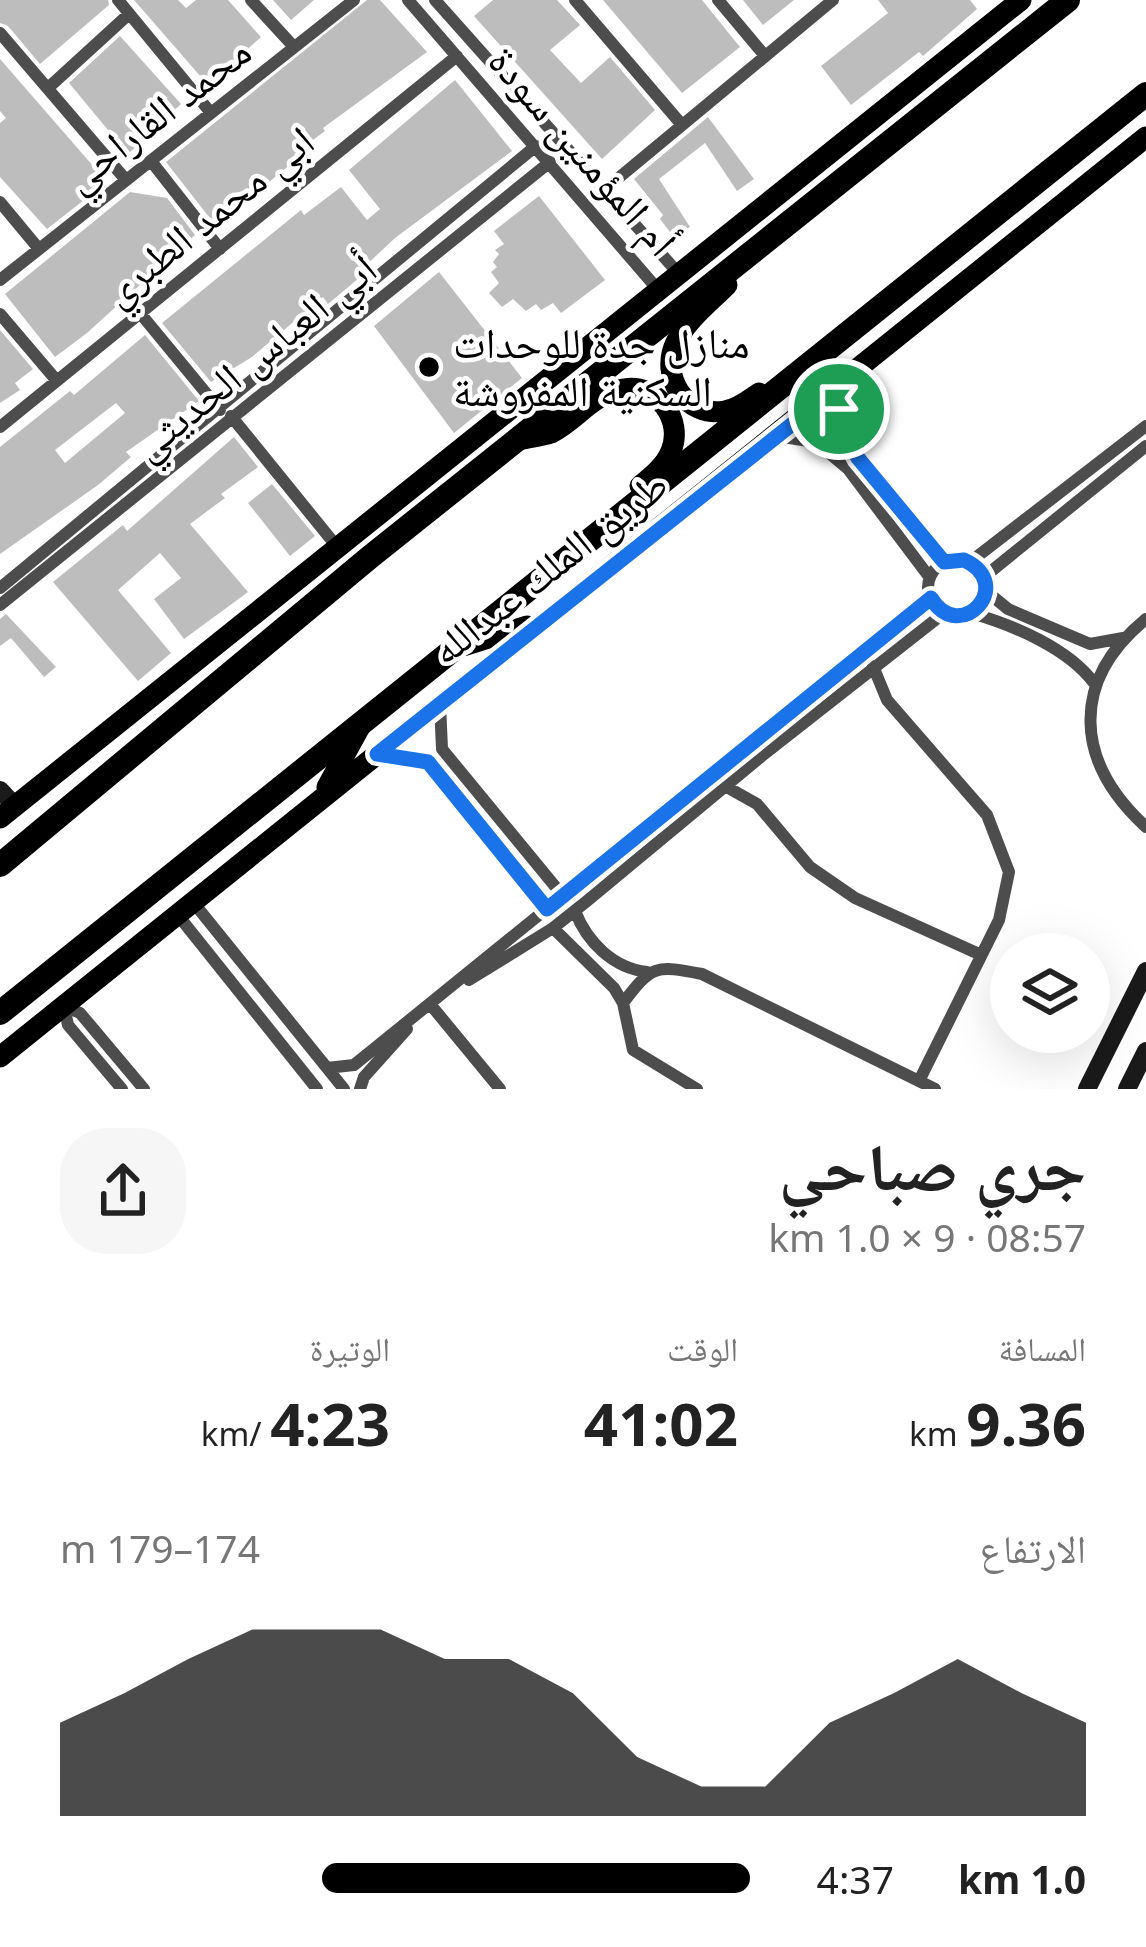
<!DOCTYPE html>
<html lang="ar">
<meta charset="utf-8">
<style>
:root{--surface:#fff;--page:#f6f6f6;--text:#222;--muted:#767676;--accent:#000}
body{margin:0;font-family:"Noto Sans","Noto Naskh Arabic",sans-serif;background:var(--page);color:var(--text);direction:rtl;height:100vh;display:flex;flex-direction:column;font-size:45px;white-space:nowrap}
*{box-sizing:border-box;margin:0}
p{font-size:39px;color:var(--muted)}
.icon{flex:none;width:66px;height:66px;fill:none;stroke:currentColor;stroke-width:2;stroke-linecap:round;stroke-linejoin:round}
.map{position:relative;height:1089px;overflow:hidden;direction:ltr}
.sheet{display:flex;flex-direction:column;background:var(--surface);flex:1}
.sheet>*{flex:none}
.controls{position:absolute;left:990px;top:933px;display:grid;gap:24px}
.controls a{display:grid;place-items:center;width:120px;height:120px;border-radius:50%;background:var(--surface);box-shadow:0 12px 48px #0002;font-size:60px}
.pin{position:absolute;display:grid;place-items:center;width:102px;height:102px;color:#fff;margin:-51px;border:6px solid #fff;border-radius:50%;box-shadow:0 3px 12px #0007}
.round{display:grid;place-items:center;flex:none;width:126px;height:126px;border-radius:48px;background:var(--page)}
.headline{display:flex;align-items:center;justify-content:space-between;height:204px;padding:0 60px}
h1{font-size:66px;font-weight:700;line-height:90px}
.metrics{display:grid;grid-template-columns:repeat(3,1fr);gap:18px;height:204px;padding:12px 60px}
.metrics div{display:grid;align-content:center}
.metrics b{font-size:60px;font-weight:700}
.metrics small{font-size:33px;font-weight:400}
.metrics p{font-size:33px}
.chart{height:336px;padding:24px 60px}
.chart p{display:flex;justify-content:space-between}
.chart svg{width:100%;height:216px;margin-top:12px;fill:var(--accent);opacity:.7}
ul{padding:0 60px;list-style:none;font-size:39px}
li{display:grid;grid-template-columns:192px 144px 1fr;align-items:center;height:90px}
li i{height:30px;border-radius:15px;background:var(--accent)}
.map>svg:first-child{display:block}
.building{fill:#bdbdbd;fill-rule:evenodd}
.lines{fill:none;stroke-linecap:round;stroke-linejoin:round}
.street{stroke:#4d4d4d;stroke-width:12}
.secondary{stroke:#1a1a1a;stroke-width:18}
.primary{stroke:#000;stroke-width:21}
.highway{stroke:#000;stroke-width:24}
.route-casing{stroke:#fff;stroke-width:24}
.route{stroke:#1a73e8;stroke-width:15}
.poi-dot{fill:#000;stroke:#fff;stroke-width:4.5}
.labels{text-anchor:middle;stroke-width:9;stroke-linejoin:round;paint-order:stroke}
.street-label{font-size:42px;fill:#000;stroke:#fff}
.poi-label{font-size:42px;fill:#000;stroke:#fff;text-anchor:start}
</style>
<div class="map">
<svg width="1146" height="1089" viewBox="0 0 1146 1089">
<rect width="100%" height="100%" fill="#fff"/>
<path class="building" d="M0 0H108L109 5 40 64 8 26 0 23Z
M134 0H178L186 8 196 0H228L261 37 208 85Z
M273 0H314L291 20Z
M367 0H380L427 52 323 128 325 131 294 154 298 158 216 226 166 162Z
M493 0H557L580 25 550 50 581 83 610 57 655 110 602 159 474 16Z
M603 0H702L740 47 682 93Z
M743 0H794L763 25Z
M878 0H970L977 9 923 56 919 52 851 105 821 66 888 13Z
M120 36 181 104 128 154 69 83Z
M0 59 107 182 47 229 0 177V123L6 118 0 111Z
M455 80 512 151 395 238 362 269 365 273 328 304 323 297 252 357 211 382 162 323 301 210 304 215 341 187 367 220 380 209 349 170Z
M708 117 754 179 737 191 705 143 659 179 690 227 673 236 660 219 663 215 634 179Z
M130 192 167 198 195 235 87 333 55 357 5 294Z
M539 196 605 280 561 313 553 303 541 310 536 304 526 311 513 299 502 307 489 293 499 283 491 272 497 267 493 262 499 254 495 250 504 244 494 231Z
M439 272 522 378 454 433 374 326Z
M0 330 33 369 15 383 20 390 0 403Z
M145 335 199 401 126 452 131 457 98 485 0 554V447L70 391 74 395ZM116 403 125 413 65 463 55 450Z
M234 437 258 467 221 494 225 498 190 524 248 592 184 639 154 599 181 578 160 553 118 590 171 653 138 681 53 582 123 525 127 531Z
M272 484 315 536 290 556 248 503Z
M6 614 56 667 44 677 11 638 0 646V619Z"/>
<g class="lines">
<path class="street" d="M118 0 211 113
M251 0 294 47
M408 0 660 292
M435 0 679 274
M575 0 682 125
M718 0 765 56
M0 33 126 180
M48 88 129 14
M151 161 220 249
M604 190 833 0
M0 202 39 249
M0 280 354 0
M140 313 220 410
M0 314 57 381
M843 384 837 417 858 458 944 562
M231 416 338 548
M0 427 457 56
M776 436 816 442 848 469 930 578
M928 588a29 29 0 1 1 58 0a29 29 0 1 1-58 0Z
M970 562 1146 426
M984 577 1146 446
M0 588 536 146
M986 591 1008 609 1090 644 1123 638
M0 605 550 162
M971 613C1013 625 1068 648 1094 683
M1146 619C1069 682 1075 762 1146 827
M873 666 887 700 987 815 1009 872 999 920 919 1081
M440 704 442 749 563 896
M378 754 428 762 547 909
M725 786 757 804 810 867 855 898 979 954
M193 902 344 1089
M575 911C587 942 613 968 647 972
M177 914 317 1089
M553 928 614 988 623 1003
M469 980 553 928 587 901 763 755 944 613
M430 1004 500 1089
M64 1006 80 1013 144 1089
M64 1006 68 1025 122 1089
M327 1068 354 1065 930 598
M360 1089 364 1077 407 1029
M697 1089 633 1050 623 1003C652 965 655 965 702 974L935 1089"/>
<path class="secondary" d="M0 790 15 806
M1087 1089 1146 971
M1127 1089 1146 1051"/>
<path class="primary" d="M727 285C709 303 688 319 676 342 659 377 686 418 725 411 738 409 749 400 759 393
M523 439C532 437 543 436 551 433 577 420 593 393 624 389 657 383 684 420 671 451 665 466 652 476 640 486
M460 647 527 626
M327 787 361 725
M0 818 1021 0
M0 1057 1146 137"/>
<path class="highway" d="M0 865 370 557 1068 0
M0 1013 1146 94"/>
</g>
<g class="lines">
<defs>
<path id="route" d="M844 383 837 417 858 458 944 562 964 560C1017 584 960 646 931 598L547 909 428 762 377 754Z"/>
</defs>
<use href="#route" class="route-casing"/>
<use href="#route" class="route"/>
</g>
<circle class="poi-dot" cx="429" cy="367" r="12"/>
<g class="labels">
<g class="street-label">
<text transform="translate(157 114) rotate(-38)" y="15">محمد القاراحي</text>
<text transform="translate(583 151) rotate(49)" y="15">أم المؤمنين سودة</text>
<text transform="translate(208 216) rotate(-39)" y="15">ابي محمد الطبري</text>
<text transform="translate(254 357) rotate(-39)" y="15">أبي العباس الحديثي</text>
<text transform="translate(549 567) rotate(-38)" y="15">طريق الملك عبدالله</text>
</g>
<g class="poi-label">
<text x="453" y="358">منازل جدة للوحدات<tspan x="453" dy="48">السكنية المفروشة</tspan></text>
</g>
</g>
</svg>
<div class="controls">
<a><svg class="icon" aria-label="layers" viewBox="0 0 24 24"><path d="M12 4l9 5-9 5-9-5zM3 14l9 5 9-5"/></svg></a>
</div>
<div class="pin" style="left:839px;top:409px;background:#1e9e55"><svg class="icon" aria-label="arrive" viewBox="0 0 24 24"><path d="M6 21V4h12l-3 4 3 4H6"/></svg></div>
</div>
<section class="sheet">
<div class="headline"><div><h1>جري صباحي</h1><p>08:57 · 9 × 1.0 km</p></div><a class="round"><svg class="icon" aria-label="share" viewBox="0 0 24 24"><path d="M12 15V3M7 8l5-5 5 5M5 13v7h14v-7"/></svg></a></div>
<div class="metrics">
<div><p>المسافة</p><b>9.36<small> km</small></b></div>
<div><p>الوقت</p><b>41:02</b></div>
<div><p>الوتيرة</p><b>4:23<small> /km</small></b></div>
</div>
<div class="chart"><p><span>الارتفاع</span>174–179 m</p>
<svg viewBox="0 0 160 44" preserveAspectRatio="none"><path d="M0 44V25L10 19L20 12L30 6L40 6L50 6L60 12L70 12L80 19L90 32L100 38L110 38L120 25L130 19L140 12L150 19L160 25V44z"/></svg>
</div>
<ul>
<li><b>1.0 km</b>4:37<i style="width:62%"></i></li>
</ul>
</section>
